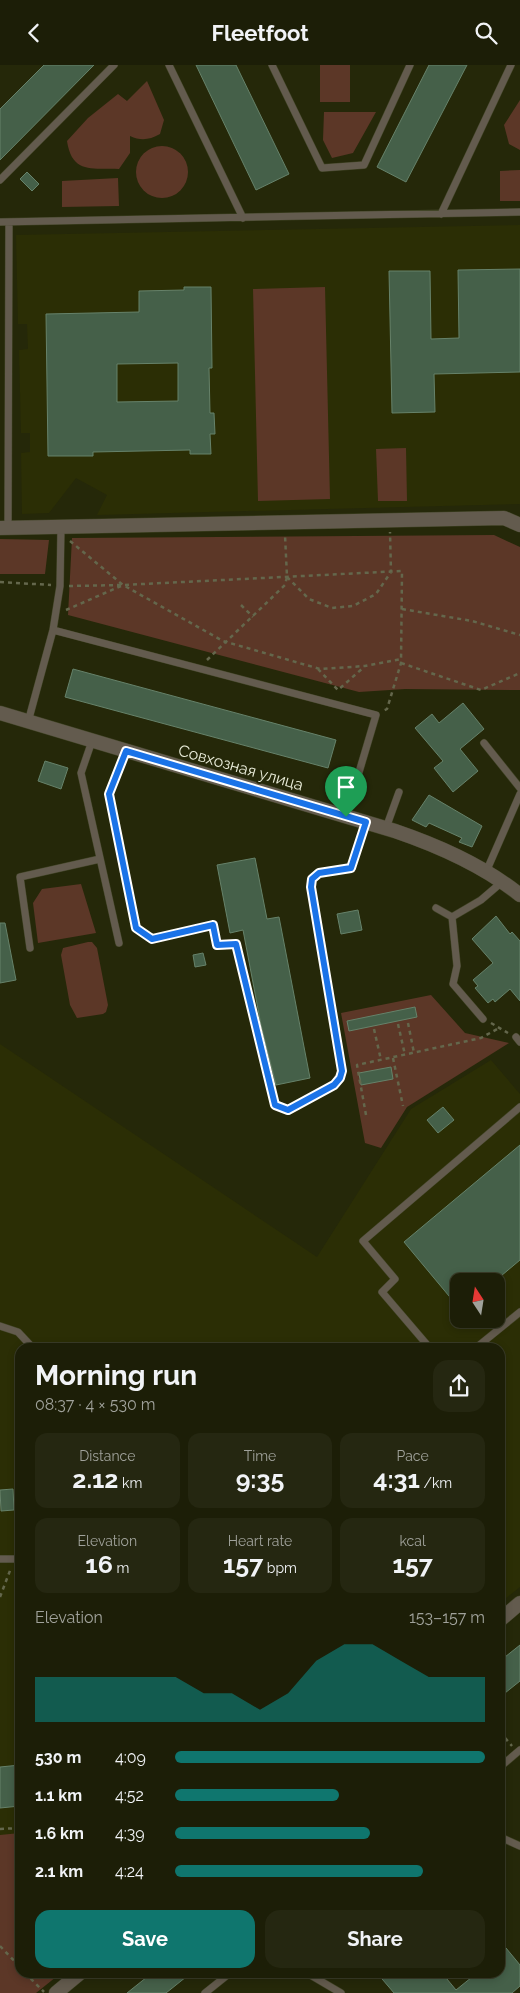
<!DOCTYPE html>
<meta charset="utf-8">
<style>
:root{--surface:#1c1e07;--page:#252711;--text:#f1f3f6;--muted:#a0a29b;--line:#3a3c28;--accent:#0f766e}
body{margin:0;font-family:Raleway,sans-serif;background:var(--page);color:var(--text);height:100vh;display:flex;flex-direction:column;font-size:19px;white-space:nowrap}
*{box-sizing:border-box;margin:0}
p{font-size:16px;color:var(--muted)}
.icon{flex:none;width:28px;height:28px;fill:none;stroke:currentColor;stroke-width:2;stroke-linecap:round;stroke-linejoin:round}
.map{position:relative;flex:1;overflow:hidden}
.details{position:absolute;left:15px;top:1278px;width:490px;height:635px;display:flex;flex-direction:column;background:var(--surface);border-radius:15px;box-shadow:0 2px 8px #0003,0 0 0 1px var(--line)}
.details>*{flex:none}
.needle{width:32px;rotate:348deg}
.buttons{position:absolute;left:450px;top:1208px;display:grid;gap:10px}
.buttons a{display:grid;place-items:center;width:55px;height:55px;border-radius:10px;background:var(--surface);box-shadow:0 2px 8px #0003,0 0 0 1px var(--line);font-size:25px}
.pin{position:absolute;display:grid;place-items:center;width:42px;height:42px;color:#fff;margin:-51px -21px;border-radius:50% 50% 50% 0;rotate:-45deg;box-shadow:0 0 5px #0007}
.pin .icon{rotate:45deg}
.round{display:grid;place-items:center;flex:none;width:52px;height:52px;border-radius:15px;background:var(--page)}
.head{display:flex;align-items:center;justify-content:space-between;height:85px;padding:0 20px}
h1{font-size:28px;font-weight:700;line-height:38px}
.metrics{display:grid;grid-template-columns:repeat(3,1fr);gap:8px;height:85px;padding:5px 20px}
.metrics div{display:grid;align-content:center;border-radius:12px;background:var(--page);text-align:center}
.metrics b{font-size:25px;font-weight:700}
.metrics small{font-size:14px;font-weight:400}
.metrics p{font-size:14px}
.chart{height:140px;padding:10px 20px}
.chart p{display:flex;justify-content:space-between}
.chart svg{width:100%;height:90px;margin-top:5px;fill:var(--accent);opacity:.7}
.action{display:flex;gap:10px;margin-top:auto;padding:10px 20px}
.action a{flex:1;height:58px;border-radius:15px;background:var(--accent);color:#fff;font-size:20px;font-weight:700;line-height:58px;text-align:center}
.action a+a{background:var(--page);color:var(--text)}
ul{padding:0 20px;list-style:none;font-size:16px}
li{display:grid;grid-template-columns:80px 60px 1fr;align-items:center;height:38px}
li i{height:12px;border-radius:6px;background:var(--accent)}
header{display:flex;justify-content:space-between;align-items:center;height:65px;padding:0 20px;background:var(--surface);font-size:22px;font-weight:700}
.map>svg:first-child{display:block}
.built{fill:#2b2e05;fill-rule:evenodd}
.green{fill:#5c3727}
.building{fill:#456049;stroke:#66826a;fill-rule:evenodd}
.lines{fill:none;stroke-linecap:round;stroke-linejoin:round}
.service-casing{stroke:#414426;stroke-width:8}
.minor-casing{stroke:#414426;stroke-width:15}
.tertiary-casing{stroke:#414426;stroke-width:15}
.path{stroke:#64674c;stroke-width:2.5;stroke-dasharray:4 4;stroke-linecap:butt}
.service{stroke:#635b4e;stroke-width:7}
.minor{stroke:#635b4e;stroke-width:14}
.tertiary{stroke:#635b4e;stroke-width:14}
.route-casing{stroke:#fff;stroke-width:10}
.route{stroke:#1a73e8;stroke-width:6}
.labels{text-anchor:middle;stroke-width:4;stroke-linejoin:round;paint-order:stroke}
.street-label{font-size:16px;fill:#eaedda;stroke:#252809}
</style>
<header><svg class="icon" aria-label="back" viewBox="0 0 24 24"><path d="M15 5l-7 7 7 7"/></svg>Fleetfoot<svg class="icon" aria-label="search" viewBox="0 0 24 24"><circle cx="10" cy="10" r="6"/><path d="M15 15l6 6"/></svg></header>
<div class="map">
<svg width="520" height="1928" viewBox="0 0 520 1928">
<rect width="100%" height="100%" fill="#252809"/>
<path class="built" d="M520 160V439L97 450 107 430 76 413 49 448 22 449 21 388 30 387V368H21L19 285 28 284 27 259H18L16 170Z
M0 979 317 1192 411 1044 491 995 520 1029V1522L500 1538V1282H20V1928H0ZM459 1216H496V1254H459Z"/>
<path class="green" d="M320 0H350V37H320Z
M147 16 164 55 160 69C149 75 141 76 130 71V88L119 104C92 103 72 109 67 76L88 53 118 29 127 36Z
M520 35V85L509 79 504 60Z
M324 47H376L353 88 332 93 323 75Z
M136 107a26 26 0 1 1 52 0a26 26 0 1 1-52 0Z
M520 105V136H500V106Z
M118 113 119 141 62 142V116Z
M325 222 330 434 258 436 253 224Z
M406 383 407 436H378L376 384Z
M494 470 520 482V625L405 624 359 627 68 550 72 473Z
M0 474 49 475 45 509H0Z
M81 819 96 868 38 878 33 838 42 824Z
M88 877H92L97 883 108 940 106 947 103 949 77 953 70 940 61 890 63 883Z
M431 930 465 968 509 978 407 1042 381 1083 365 1078 341 948Z
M20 1768V1908H61L36 1928H0V1770Z"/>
<path class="building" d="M44 0H94L0 95V44Z
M196 0H236L289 109 256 125Z
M429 0H467L406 117 377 102Z
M27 107 39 119 32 126 20 114Z
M520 204V307L434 309 435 347 392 348 389 206H430L431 274 459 273 458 205Z
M184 222H211L212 303H209L210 348H214L215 369H210L211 389H190V385L93 387V391H48L46 249 139 247V226L184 225ZM178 298V336L117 337V299Z
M73 604 336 675 328 703 65 632Z
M463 638 484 664 460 684 478 706 453 727 434 703 443 696 415 663 432 649 439 658Z
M45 696 68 703 61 724 38 716Z
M429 730 482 761 472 782 459 777 462 773 429 758 426 762 412 755Z
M255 793 267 854 279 852 310 1013 276 1020 261 960 243 865 230 868 217 800Z
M358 845 362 865 341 869 337 849Z
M496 851 510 869 512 867 520 876V936L510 924 495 937 493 934 488 938 475 923 478 921 473 915 493 898 472 874Z
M0 858H5L16 915 0 918Z
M203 888 206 900 195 902 193 890Z
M415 942 417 952 349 966 347 956Z
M391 1002 393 1014 361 1020 359 1008Z
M443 1042 454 1055 438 1068 427 1055Z
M520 1080V1195L495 1216H459V1243L404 1177Z
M13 1424 14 1445 1 1446 0 1425Z
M520 1580V1616L500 1632V1596Z
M20 1700V1741L0 1743V1702Z
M506 1883 520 1900V1921L512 1928H394L377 1908H442L456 1925 477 1908H500V1888Z
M152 1908H191L166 1928H127Z"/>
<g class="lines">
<defs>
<path id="service" d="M169 0 243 153
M272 0 322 103 364 100 410 0
M0 115 114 0
M441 149 511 0
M0 157 520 147
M8 463 9 157
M53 565 376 650 346 751
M28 657 53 565 60 521 61 462
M92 676 81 708 119 878
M484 678 520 723
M126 686 109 729 136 863 153 874 213 860 217 881 236 879 275 1039 287 1045 334 1020 342 1006 311 822 312 814 319 808 351 803 366 757
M386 763 399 727
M486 807 520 729
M436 843 452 852 481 835 502 817
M452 852 457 901 453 919 483 954
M30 883 20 812 100 794
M516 972 520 977
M0 1261 18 1267 32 1282
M429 1282 382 1227 395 1214 363 1176 520 1042
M477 1282 520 1247
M0 1494H20
M500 1702 520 1685
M500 1772 520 1781
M307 1908 341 1928
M205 1928 230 1908"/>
<path id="minor" d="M0 463 504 453 520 460"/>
<path id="tertiary" d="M0 648 395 766C439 781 484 801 520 830
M500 1555 520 1538
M56 1928 80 1908"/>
</defs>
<use href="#service" class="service-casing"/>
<use href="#minor" class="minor-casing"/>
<use href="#tertiary" class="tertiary-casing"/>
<path class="path" d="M70 476 123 520 223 576 320 604 365 601 401 594
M287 512 309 534 332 543 353 541 376 529 391 507 390 467
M0 517 51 520
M69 521 123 520 402 506 401 598 387 644 383 646
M241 540 253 552
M402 544 472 556 520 570
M66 545 121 521
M207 595 285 520 287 512 285 470
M401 598 481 625 520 608
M318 604 338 625 364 602
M408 958 414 988
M491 958 508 968
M398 959 405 990
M374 964 381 995
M393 993 403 1041
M366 1050 357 1000 481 973 499 963
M0 1532 11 1503
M500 1667 512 1681
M0 1764 20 1763
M0 1881 20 1902
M25 1908 44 1927"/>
<use href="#service" class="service"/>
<use href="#minor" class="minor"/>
<use href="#tertiary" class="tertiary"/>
</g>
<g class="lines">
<defs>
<path id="route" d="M126 686 366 757 351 803 319 808 312 814 311 822 342 1006 340 1013 334 1020 288 1045 275 1040 236 879 217 880 213 860 152 874 136 863 109 729Z"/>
</defs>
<use href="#route" class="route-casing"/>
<use href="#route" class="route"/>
</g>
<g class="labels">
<g class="street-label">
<text transform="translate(241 702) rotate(16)" y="6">Совхозная улица</text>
</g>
</g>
</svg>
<div class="buttons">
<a><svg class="needle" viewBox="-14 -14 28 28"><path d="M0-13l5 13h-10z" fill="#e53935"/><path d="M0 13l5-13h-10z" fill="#a0a29b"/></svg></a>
</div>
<div class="pin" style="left:346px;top:752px;background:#1e9e55"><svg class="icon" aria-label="arrive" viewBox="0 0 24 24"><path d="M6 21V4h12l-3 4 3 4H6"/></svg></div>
<section class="details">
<div class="head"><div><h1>Morning run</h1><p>08:37 · 4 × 530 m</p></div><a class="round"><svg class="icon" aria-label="share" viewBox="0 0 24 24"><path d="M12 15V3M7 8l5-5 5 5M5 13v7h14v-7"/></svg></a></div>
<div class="metrics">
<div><p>Distance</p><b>2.12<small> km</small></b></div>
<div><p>Time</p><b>9:35</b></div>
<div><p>Pace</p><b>4:31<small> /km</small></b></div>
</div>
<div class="metrics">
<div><p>Elevation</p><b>16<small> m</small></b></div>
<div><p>Heart rate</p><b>157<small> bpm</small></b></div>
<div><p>kcal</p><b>157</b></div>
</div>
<div class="chart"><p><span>Elevation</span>153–157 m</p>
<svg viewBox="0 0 160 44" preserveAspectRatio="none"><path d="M0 44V22L10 22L20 22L30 22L40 22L50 22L60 30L70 30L80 38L90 30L100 14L110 6L120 6L130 14L140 22L150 22L160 22V44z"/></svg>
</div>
<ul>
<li><b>530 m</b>4:09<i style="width:100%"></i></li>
<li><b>1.1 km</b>4:52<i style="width:53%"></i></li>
<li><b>1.6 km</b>4:39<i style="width:63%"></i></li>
<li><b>2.1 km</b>4:24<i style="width:80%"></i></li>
</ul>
<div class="action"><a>Save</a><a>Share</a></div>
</section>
</div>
